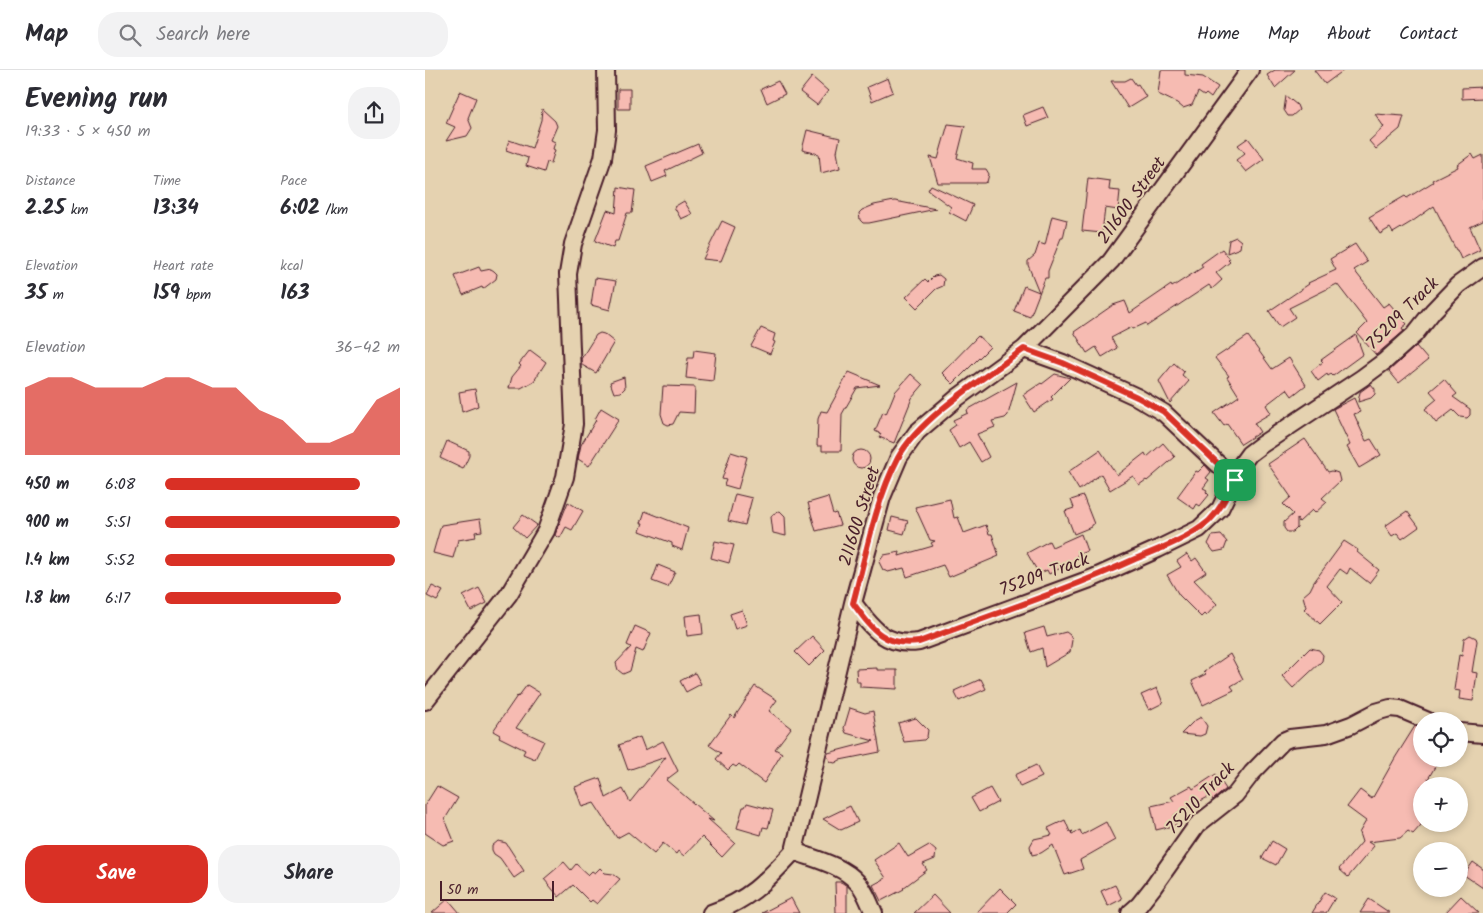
<!DOCTYPE html>
<meta charset="utf-8">
<style>
:root{--surface:#fff;--page:#f2f2f3;--text:#2b2b33;--muted:#7c7c81;--line:#e1e1e2;--accent:#d93025}
body{margin:0;font-family:Kalam,sans-serif;background:var(--page);color:var(--text);height:100vh;display:flex;flex-direction:column;font-size:19px;white-space:nowrap}
*{box-sizing:border-box;margin:0}
p{font-size:16px;color:var(--muted)}
.icon{flex:none;width:28px;height:28px;fill:none;stroke:currentColor;stroke-width:2;stroke-linecap:round;stroke-linejoin:round}
.map{position:relative;flex:1;overflow:hidden}
.drawer{display:flex;flex-direction:column;background:var(--surface);width:425px}
.drawer>*{flex:none}
.buttons{position:absolute;left:988px;top:642px;display:grid;gap:10px}
.buttons a{display:grid;place-items:center;width:55px;height:55px;border-radius:50%;background:var(--surface);box-shadow:0 2px 8px #0003;font-size:25px}
.scale{position:absolute;left:15px;bottom:12px;width:114px;box-sizing:border-box;padding-left:5px;border:2px solid #4a1f2b;border-top:0;font-size:14px;line-height:18px;white-space:nowrap;color:#4a1f2b;-webkit-text-stroke:4px #e5d2b0;paint-order:stroke}
.pin{position:absolute;display:grid;place-items:center;width:42px;height:42px;color:#fff;margin:-21px;border-radius:10px;box-shadow:0 2px 8px #0006}
.round{display:grid;place-items:center;flex:none;width:52px;height:52px;border-radius:20px;background:var(--page)}
.overview{display:flex;align-items:center;justify-content:space-between;height:85px;padding:0 25px}
h1{font-size:28px;font-weight:700;line-height:38px}
.figures{display:grid;grid-template-columns:repeat(3,1fr);gap:8px;height:85px;padding:5px 25px}
.figures div{display:grid;align-content:center}
.figures b{font-size:21px;font-weight:700}
.figures small{font-size:14px;font-weight:400}
.figures p{font-size:14px}
.chart{height:140px;padding:10px 25px}
.chart p{display:flex;justify-content:space-between}
.chart svg{width:100%;height:90px;margin-top:5px;fill:var(--accent);opacity:.7}
.action{display:flex;gap:10px;margin-top:auto;padding:10px 25px}
.action a{flex:1;height:58px;border-radius:20px;background:var(--accent);color:#fff;font-size:20px;font-weight:700;line-height:58px;text-align:center}
.action a+a{background:var(--page);color:var(--text)}
ul{padding:0 25px;list-style:none;font-size:16px}
li{display:grid;grid-template-columns:80px 60px 1fr;align-items:center;height:38px}
li i{height:12px;border-radius:6px;background:var(--accent)}
header{display:flex;align-items:center;gap:30px;box-sizing:border-box;height:70px;padding:0 25px;background:var(--surface);border-bottom:1px solid var(--line)}
header strong{font-size:24px}
nav{display:flex;gap:28px;margin-inline-start:auto;font-size:18px}
.search{width:350px;height:45px;background:var(--page);display:flex;align-items:center;gap:12px;box-sizing:border-box;padding:0 18px;border-radius:20px;color:var(--muted);font-size:19px}
main{display:flex;flex:1;min-height:0}
.map>svg:first-child{display:block}
.building{fill:#f6bbb2;stroke:#4a1f2b}
.lines{fill:none;stroke-linecap:round;stroke-linejoin:round}
.street-casing{stroke:#4a1f2b;stroke-width:20}
.street{stroke:#e5d2b0;stroke-width:16}
.route-casing{stroke:#fff;stroke-width:10}
.route{stroke:#d93025;stroke-width:6}
.labels{text-anchor:middle;stroke-width:4;stroke-linejoin:round;paint-order:stroke}
.street-label{font-size:18px;fill:#4a1f2b;stroke:#e5d2b0}
</style>
<header>
<strong>Map</strong>
<div class="search"><svg class="icon" aria-label="search" viewBox="0 0 24 24"><circle cx="10" cy="10" r="6"/><path d="M15 15l6 6"/></svg>Search here</div>
<nav><a>Home</a><a>Map</a><a>About</a><a>Contact</a></nav>
</header>
<main>
<section class="drawer">
<div class="overview"><div><h1>Evening run</h1><p>19:33 · 5 × 450 m</p></div><a class="round"><svg class="icon" aria-label="share" viewBox="0 0 24 24"><path d="M12 15V3M7 8l5-5 5 5M5 13v7h14v-7"/></svg></a></div>
<div class="figures">
<div><p>Distance</p><b>2.25<small> km</small></b></div>
<div><p>Time</p><b>13:34</b></div>
<div><p>Pace</p><b>6:02<small> /km</small></b></div>
</div>
<div class="figures">
<div><p>Elevation</p><b>35<small> m</small></b></div>
<div><p>Heart rate</p><b>159<small> bpm</small></b></div>
<div><p>kcal</p><b>163</b></div>
</div>
<div class="chart"><p><span>Elevation</span>36–42 m</p>
<svg viewBox="0 0 160 44" preserveAspectRatio="none"><path d="M0 44V11L10 6L20 6L30 11L40 11L50 11L60 6L70 6L80 11L90 11L100 22L110 27L120 38L130 38L140 33L150 17L160 11V44z"/></svg>
</div>
<ul>
<li><b>450 m</b>6:08<i style="width:83%"></i></li>
<li><b>900 m</b>5:51<i style="width:100%"></i></li>
<li><b>1.4 km</b>5:52<i style="width:98%"></i></li>
<li><b>1.8 km</b>6:17<i style="width:75%"></i></li>
</ul>
<div class="action"><a>Save</a><a>Share</a></div>
</section>
<div class="map">
<svg width="1058" height="843" viewBox="0 0 1058 843">
<rect width="100%" height="100%" fill="#e5d2b0"/>
<filter id="ink" filterUnits="userSpaceOnUse"><feTurbulence type="fractalNoise" baseFrequency=".02" numOctaves="2"/><feDisplacementMap in="SourceGraphic" scale="10" xChannelSelector="R" yChannelSelector="G"/><feConvolveMatrix kernelMatrix="1 2 1 2 8 2 1 2 1" color-interpolation-filters="sRGB"/></filter>
<g filter="url(#ink)">
<path class="building" d="M736 0H760V5L778 7 793 17 786 28 781 24 779 26 773 22 767 35 758 38 752 33 733 24Z
M850 0H870L850 18 842 5Z
M889 0H919L900 14Z
M387 7 403 21 392 35 375 22Z
M463 8 468 22 447 31 442 17Z
M706 8 711 15 713 14 721 27 703 38 686 11H700Z
M353 11 360 24 342 33 336 19Z
M1058 17V28L1037 29V18Z
M193 19H205V39H193Z
M35 21 51 28 43 48 47 58 42 66 21 71 30 57 21 53Z
M861 26 872 35 874 40 867 46H863L859 40Z
M618 37 623 48 602 56 598 45Z
M117 39 130 51 132 56 126 70 130 72 128 79 130 80 126 93 122 92 119 102 101 96 103 88 81 80 84 70 107 78 116 50Z
M950 44 979 46 975 59 951 79 944 71 959 57Z
M523 54 540 56 532 88 548 93 547 99H561L564 104 562 112 559 113H513L505 87 513 89Z
M382 60 415 68 412 82 415 98 396 103 394 84 377 80Z
M823 68 839 89 821 102 811 90 820 83 813 75Z
M273 74 277 83 240 101 242 106 227 112 221 96Z
M1047 84 1050 89 1058 85V151L1045 157 1055 180 1036 189 1032 180H1031L1009 136 988 151 968 163 965 158 955 164 944 147 980 126 982 128 1008 112 1007 110 1033 97 1032 95Z
M663 108 685 111 684 120 695 121 693 140 680 138 677 163 657 161Z
M506 115 548 135 541 151 524 142 526 137 503 120Z
M193 117 210 120 207 143H202L193 171H190L188 178 170 171 182 140 191 143Z
M259 131 267 144 256 149 249 137Z
M469 131H470L511 139 444 153H438L435 150 434 143 437 140 449 135Z
M627 146 642 150 638 168H636L623 201V208H620L605 247 589 241 599 216 614 222 603 195V191L610 185 614 173 620 175Z
M297 151 310 157 296 191 278 189Z
M811 167 816 171 815 178 802 183 804 170Z
M930 174 942 192 929 200 958 237 964 233 982 254 977 258 979 261 951 285 932 263 942 253 912 214 864 238 870 247 855 257 844 241 884 214 883 213 911 200 905 189Z
M797 179 805 189 803 190 805 192 791 203 797 210 787 219 784 215 722 256 721 253 708 259 707 257 686 268 692 278 677 287 671 277 662 283 649 262 688 235 700 231 705 243 746 215 747 217 778 197 776 194Z
M54 197 56 201 66 199 69 201 72 204 71 209 58 219 57 217 38 225 30 206Z
M514 205 519 209 518 216 511 219 492 238 481 227 500 209 503 212 509 206Z
M170 208 191 211 185 240 166 235Z
M336 258 350 264 348 271 350 272 345 284 326 276Z
M175 263 179 264 189 272 171 303 157 295 156 289 164 276 171 265Z
M931 265 938 284 908 306 906 304 903 306 902 304 893 311 886 301 898 292 896 290Z
M553 266 565 277 528 314 517 303Z
M823 266 847 299 864 288 881 315 867 326 862 319 841 335 846 343 829 353 835 362 816 374 802 354 799 356 789 343 814 326 802 307 804 306 790 288Z
M991 276 1003 290 974 313 964 301Z
M105 280 121 292 109 311 96 318H84L87 307 96 296 94 294Z
M269 280 291 283 288 311 261 308 263 288H268Z
M749 293 759 302 757 305 764 311 745 333 734 311Z
M424 302 455 315 432 318 417 344 416 381H397V376H392L393 349 396 341 402 342Z
M486 304 498 315 487 328 469 373 454 367 456 364 450 361 458 342 461 344 470 322Z
M630 304 645 308 626 327 628 329 609 342 598 325 616 313 617 314Z
M199 307 200 318 196 322 189 323 185 312Z
M1019 309 1032 324 1028 327 1045 339V345L1042 348 1035 347 1028 340 1011 353 1000 339 1012 329 1005 321Z
M592 312 583 345 580 348 567 351 570 357 552 364 564 387 556 392 544 372 534 378 524 360 531 355 528 350 543 343 542 340Z
M946 314 950 319V324L946 328 933 332 935 322Z
M238 316 270 317 269 343 254 342 248 354 243 355 239 353 236 344Z
M50 319 53 336 37 342 34 322Z
M929 328 935 342 929 344 941 371 946 369 956 385 934 398 922 377 925 375 908 339Z
M176 338 194 349 164 396 153 389 156 375 171 350 170 349Z
M880 369 903 402 907 401 913 403 915 411 897 428 902 432 890 443 887 440 874 452 872 449V458L868 462H862L859 458V452L868 444 858 434 866 427 843 394Z
M22 371 44 381V386L38 399 15 388Z
M738 373 750 387 722 411 721 410 714 415 708 406 685 420 676 404 654 420 643 402 675 380 692 405 720 383 722 387Z
M427 389a9 9 0 1 1 18 0a9 9 0 1 1-18 0Z
M306 382 322 387 313 419 299 415 301 410 297 409Z
M780 395 786 402 781 408 784 410 778 418 782 420 781 422 784 425 775 436 772 434 769 439 752 427 771 401 773 402Z
M310 424 327 428 320 455 303 451Z
M658 426 669 454 666 455V457L649 464 640 441 649 438 646 430Z
M403 427 408 444 411 443 415 455 391 461 383 433Z
M525 429 529 448 533 447 539 463 561 455 564 464H567L574 486 524 507 518 495 482 507 479 498 463 502 458 500 454 492 459 485 475 482 474 486 508 476 506 473 510 471 505 470 490 437Z
M143 432 158 441 147 460 141 457 135 468 130 465Z
M220 441 263 458 257 480 247 476V473L215 461 218 453H216Z
M355 441 360 446 361 466 348 463 346 447 348 444Z
M982 441 994 457 977 469 972 463 967 466 960 456Z
M98 445 112 455 100 468 88 457Z
M467 447 483 451 479 464 464 460Z
M55 449 57 461 50 462 51 467 33 470 28 488 8 483 16 455Z
M656 464 662 481 652 485 653 489 624 504 622 500 614 504 602 483 624 471 627 477Z
M796 465 802 472 799 480 789 482 783 474 787 466Z
M290 471 309 475 304 493 286 488Z
M919 471 933 480 932 482 954 500 944 513 925 498 922 504 915 499 902 516 917 532 895 554 879 539 881 537 878 526 885 520 889 512Z
M762 484 767 491 771 488 781 502 769 510 792 534 781 546 779 544 776 547 754 525 742 505 756 497 752 491Z
M233 495 250 502 243 517 227 511Z
M7 516 18 521 12 531 2 526Z
M54 518 62 533 46 541 38 526Z
M317 540 322 555 310 559 305 544Z
M276 544 278 564 262 566 260 546Z
M210 556 226 563 218 582 211 579 205 601 198 604 193 600 191 593 206 577 202 575Z
M619 557 622 567 641 562 645 565 647 570 645 582 620 597 617 578 606 582 600 563Z
M1045 565 1051 568 1052 571 1047 602 1052 603 1048 631 1034 629 1035 621 1029 620 1034 585 1037 586 1039 569Z
M387 566 400 580 384 596 370 582Z
M885 578 894 580 898 585 897 591 868 618 857 606Z
M805 584 818 609 806 616 809 620 778 635 767 611 781 604 779 602Z
M452 598V600H472V619L435 617V612H432L431 599Z
M270 603 276 614 261 622 255 611Z
M556 609 561 619 534 631 529 621Z
M102 615 115 623 91 658 119 671 110 689 98 684 100 680 74 667 75 665 68 661 92 626 93 627Z
M330 616 352 630 344 641 366 658 350 679 357 683 339 713 314 694 311 697 308 695 303 700 291 689 296 683 284 675 306 645 309 648Z
M732 618 738 633 724 640 716 625Z
M425 638 440 643 448 641 455 682 415 690 410 693 406 692 402 686 403 683 449 671 421 663 419 658Z
M776 647 782 656 780 664 775 666 756 664 769 651Z
M491 648 503 660 502 667 499 670 479 672 473 653Z
M990 656 996 659V689H1004L1012 693 1003 709 1012 716H996V755L988 764 983 761 975 768 943 772 949 776 923 807 914 799 937 772 934 763 941 751 922 737 935 720 947 729 970 688Z
M215 667 220 680 238 671 253 701 241 710 289 751 283 749 310 773 297 787 277 767 259 786 253 781 251 784 238 773 229 784 203 762 192 768 169 733 157 737 150 717 175 708 181 728 198 719 205 732 241 687 203 700 194 675Z
M611 695 617 707 595 717 590 705Z
M791 704 801 719 788 730 785 726 749 745 751 755 731 760 726 736 749 731 746 727 766 716 768 719Z
M12 716 33 728 20 749 29 771 18 775 0 763V735Z
M565 718 573 732 554 742 546 728Z
M322 733 348 740 343 758 338 757 336 765 312 758 318 737H320Z
M425 736 433 752 416 760 398 749Z
M640 750 645 762 648 761 646 763 647 764 655 760 657 765 681 752 690 770 655 790 658 799 640 805 628 775 616 783 607 785 605 776 609 769 627 765 623 758Z
M73 771 81 773 99 801 89 808 75 788 69 784 67 780V776Z
M847 771 860 779 851 795 837 788Z
M474 773 483 787 504 775 511 781 510 789 498 794 502 800 478 818 479 819 456 831 448 815 461 808 449 790Z
M139 792 146 800 151 794 163 805 167 801 170 803 175 798 180 803 188 804 195 809 172 834 167 830 165 832 148 815 134 827 119 809Z
M1048 792 1058 799V818L1039 805Z
M410 812H416L422 816V843H411Z
M690 815 697 829 683 836 676 821Z
M575 818 591 834 582 843H551Z
M900 822 910 828 901 843H887Z
M508 825 525 843H489Z
M1036 826 1054 843H1020Z
M366 828 374 843H337Z
M23 829 35 843H7Z
M944 829 965 843H935Z"/>
<g class="lines">
<defs>
<path id="street" d="M599 279 638 293 712 327 739 343 810 410
M428 533C447 558 460 577 494 572L668 508 733 479 774 459 795 439 816 395 824 384 836 375 937 308 960 291 989 265 1008 241 1033 215 1058 197
M0 631 84 524 121 461 140 407 149 354 143 204 148 174 178 88 182 60 181 0
M1034 662 1058 664
M369 781C389 789 417 795 432 812 440 819 444 833 449 843
M286 843C325 830 342 810 369 781L428 533 457 427 474 387 492 362 532 328 599 279 686 191 825 0
M705 843 714 835 729 816 772 755 810 725 827 703 858 671 865 668 901 664 926 655 951 642 965 638 975 639 1003 651"/>
</defs>
<use href="#street" class="street-casing"/>
<use href="#street" class="street"/>
</g>
</g>
<g class="lines" filter="url(#ink)">
<defs>
<path id="route" d="M599 279 638 293 712 327 739 342 810 410C802 425 796 439 784 451 764 468 735 479 710 489 640 521 566 545 494 572 459 577 447 559 428 533 441 485 450 432 473 388 494 348 562 306 599 279Z"/>
</defs>
<use href="#route" class="route-casing"/>
<use href="#route" class="route"/>
</g>
<g class="labels">
<g class="street-label">
<text transform="translate(706 130) rotate(-54)" y="6">211600 Street</text>
<text transform="translate(977 243) rotate(-45)" y="6">75209 Track</text>
<text transform="translate(434 446) rotate(-73)" y="6">211600 Street</text>
<text transform="translate(619 504) rotate(-20)" y="6">75209 Track</text>
<text transform="translate(775 728) rotate(-47)" y="6">75210 Track</text>
</g>
</g>
</svg>
<div class="buttons">
<a><svg class="icon" aria-label="locate" viewBox="0 0 24 24"><circle cx="12" cy="12" r="6"/><path d="M12 2v4M12 18v4M2 12h4M18 12h4"/></svg></a>
<a>+</a>
<a>−</a>
</div>
<div class="scale">50 m</div>
<div class="pin" style="left:810px;top:410px;background:#1e9e55"><svg class="icon" aria-label="arrive" viewBox="0 0 24 24"><path d="M6 21V4h12l-3 4 3 4H6"/></svg></div>
</div>
</main>
